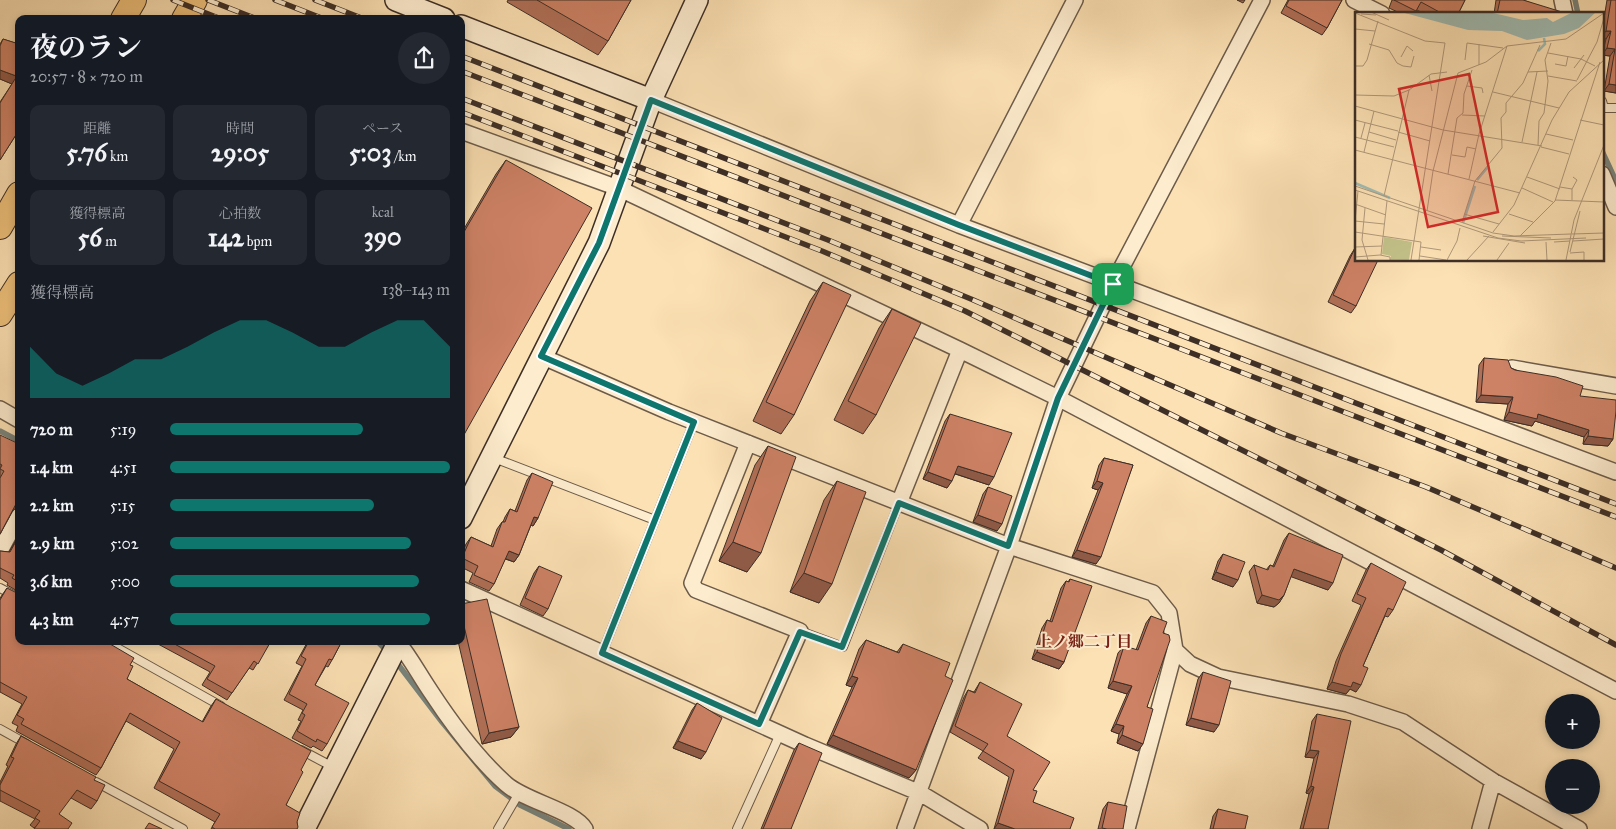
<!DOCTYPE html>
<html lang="ja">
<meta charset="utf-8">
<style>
:root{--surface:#171b24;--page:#242831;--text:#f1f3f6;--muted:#9ea1a6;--accent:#0f766e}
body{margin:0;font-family:"IM FELL Great Primer","Noto Serif JP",serif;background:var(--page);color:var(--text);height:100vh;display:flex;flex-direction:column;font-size:19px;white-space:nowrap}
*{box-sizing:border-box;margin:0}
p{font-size:16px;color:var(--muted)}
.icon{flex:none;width:28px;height:28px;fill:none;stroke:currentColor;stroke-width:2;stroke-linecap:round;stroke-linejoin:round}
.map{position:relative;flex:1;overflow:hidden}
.side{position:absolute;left:15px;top:15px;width:450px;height:630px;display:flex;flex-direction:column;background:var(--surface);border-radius:10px;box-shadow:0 2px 8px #0003}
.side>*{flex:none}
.buttons{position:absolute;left:1545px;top:694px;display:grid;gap:10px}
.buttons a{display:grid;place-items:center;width:55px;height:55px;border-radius:50%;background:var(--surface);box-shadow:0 2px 8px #0003;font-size:25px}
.pin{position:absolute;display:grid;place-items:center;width:42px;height:42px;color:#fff;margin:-21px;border-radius:10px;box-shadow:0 2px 8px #0006}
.round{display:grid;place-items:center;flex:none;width:52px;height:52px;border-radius:26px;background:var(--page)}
.summary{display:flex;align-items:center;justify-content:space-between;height:85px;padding:0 15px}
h1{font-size:28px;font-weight:700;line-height:38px}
.metrics{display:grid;grid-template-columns:repeat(3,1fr);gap:8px;height:85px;padding:5px 15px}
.metrics div{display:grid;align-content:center;border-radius:10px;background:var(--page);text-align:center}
.metrics b{font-size:25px;font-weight:700}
.metrics small{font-size:14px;font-weight:400}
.metrics p{font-size:14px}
.chart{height:140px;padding:10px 15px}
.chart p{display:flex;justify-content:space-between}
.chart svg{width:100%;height:90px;margin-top:5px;fill:var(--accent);opacity:.7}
ul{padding:0 15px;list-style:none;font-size:16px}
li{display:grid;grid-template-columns:80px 60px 1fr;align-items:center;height:38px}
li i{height:12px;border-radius:6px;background:var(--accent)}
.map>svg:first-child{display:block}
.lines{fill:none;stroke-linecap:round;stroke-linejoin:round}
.stream{stroke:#78837b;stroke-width:5.5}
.lane-casing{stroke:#6d5b4a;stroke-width:10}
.street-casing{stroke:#6d5b4a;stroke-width:18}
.secondary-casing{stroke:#3d2e26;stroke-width:24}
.primary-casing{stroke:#3d2e26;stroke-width:26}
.lane{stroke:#fdecce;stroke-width:8}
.street{stroke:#fdecce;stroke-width:15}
.secondary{stroke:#fdecce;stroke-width:21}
.primary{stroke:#eec07a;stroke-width:24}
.rail-casing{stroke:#3d2e26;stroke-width:5.5}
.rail{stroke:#fdecce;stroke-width:4;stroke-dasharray:11;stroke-linecap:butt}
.wall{fill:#b06f57;stroke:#3d2e26}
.shaded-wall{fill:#905a47;stroke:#3d2e26}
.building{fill:#cd8165;stroke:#3d2e26}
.route-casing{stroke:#fff;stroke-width:10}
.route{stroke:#0f766e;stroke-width:6}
.labels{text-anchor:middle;stroke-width:4;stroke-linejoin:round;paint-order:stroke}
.neighbourhood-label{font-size:16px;font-weight:bold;fill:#7a1f14;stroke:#fdecce}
.inset-river{fill:none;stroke:#a0bcb3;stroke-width:2.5}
.inset-road{fill:none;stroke:#b0997b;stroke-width:1}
.view{fill:#d62828;fill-opacity:0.15;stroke:#d62828;stroke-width:2.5}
.inset-edge{fill:none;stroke:#3d2e26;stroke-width:2.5}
</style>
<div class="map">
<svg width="1616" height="829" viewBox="0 0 1616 829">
<rect width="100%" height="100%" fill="#fce1b4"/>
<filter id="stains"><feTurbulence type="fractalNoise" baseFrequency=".004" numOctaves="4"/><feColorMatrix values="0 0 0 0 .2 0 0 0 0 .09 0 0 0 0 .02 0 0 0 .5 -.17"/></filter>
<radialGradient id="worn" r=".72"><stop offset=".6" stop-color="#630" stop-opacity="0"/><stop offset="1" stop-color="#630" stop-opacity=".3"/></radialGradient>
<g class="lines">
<path class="stream" d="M1575 0 1578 14
M1602 151 1616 181
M0 431 19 441
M377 641 388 652
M394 659 442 722 495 786 520 805 569 829"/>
<defs>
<path id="lane" d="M1602 101 1604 108H1616
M494 458 655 520
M0 588 19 598
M800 631 843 647 899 503
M105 641 221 706
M602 653 694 422
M0 729 27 744
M301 750 333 767
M96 782 183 829
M498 829 519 793
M737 829 780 734"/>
<path id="street" d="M1354 0 1382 14
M1562 0 1565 14
M651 100 959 225 1616 472
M461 131 618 188 960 350 1058 398 1616 691
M1602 174 1616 207
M959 225 1075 0
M541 356 669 412 1009 546 1153 593 1169 613 1175 650 1127 829
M1512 368 1616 386
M0 409 19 420
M748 443 692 583 696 590 800 631 759 724
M899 503 960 350
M0 551 19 516
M461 589 805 745 920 793 980 829
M397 641C410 657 420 676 431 692 452 724 478 759 506 784 525 801 575 811 585 829
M1175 650 1190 664 1218 677 1348 704 1403 722 1493 781 1579 829
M905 829 1009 546 1058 398 1113 284 1262 0
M1480 829 1493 781"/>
<path id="secondary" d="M396 0 444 19
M461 26 651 100
M461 518 599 243 651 100 697 0
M304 829 399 641"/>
<path id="primary" d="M123 19 134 0
M184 19 195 0
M0 227 19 194
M0 314 19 284"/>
</defs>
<use href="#lane" class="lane-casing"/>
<use href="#street" class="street-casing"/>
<use href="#secondary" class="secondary-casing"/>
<use href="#primary" class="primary-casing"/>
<use href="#lane" class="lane"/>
<use href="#street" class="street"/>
<use href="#secondary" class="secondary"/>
<use href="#primary" class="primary"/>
<defs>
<path id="rail" d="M173 0 221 19
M208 0 257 19
M275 0 324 19
M315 0 364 19
M461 56 1616 504
M461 71 1616 517
M461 98 828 240 971 299 1281 433 1426 487 1616 568
M461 112 822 251 965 311 1441 550 1616 645"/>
</defs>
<use href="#rail" class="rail-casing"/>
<use href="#rail" class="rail"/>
</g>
<path class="wall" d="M508 0H631L608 41 598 55 507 2Z
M1237 0H1245L1243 3Z
M1288 0H1342L1327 28 1322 35 1281 13Z
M1392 0H1465L1458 14H1425L1417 10 1415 14H1402L1389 8Z
M1496 0H1523L1561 14H1494Z
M1607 0H1616V93L1604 91 1610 56 1602 55 1606 39 1602 38V31Z
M3 39 18 44 19 42V130L0 160V102L12 84 0 79V44Z
M506 160 461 440V234L496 174Z
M1355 248 1356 306 1351 313 1328 302 1350 256Z
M823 282 794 415 781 434 753 421 810 301Z
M892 309 876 415 863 434 834 420 879 328Z
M1484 358 1511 368 1580 396 1613 439 1608 446 1583 444 1584 437 1535 421 1532 426 1504 420 1508 404 1476 402 1479 365Z
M950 414 989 485 955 474 947 488 923 479 945 421Z
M0 435 18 507 13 510 0 534Z
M768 446 747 572 719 561 755 465Z
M1104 458 1133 465 1096 564 1072 557 1098 490 1092 488 1099 465Z
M532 473 538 518 533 526 531 525 519 555 514 562 505 559 494 584 489 591 469 582 473 573 461 567V555L466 544 471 537 491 546 497 529 502 522H503L505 517 510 509 515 511 527 480Z
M837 481 819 603 790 592 824 500Z
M988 487 997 531 973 522 983 494Z
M1289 533 1328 590 1291 576 1284 595 1279 603 1274 607 1257 603 1249 572 1254 565 1266 570 1270 565 1273 566 1284 540Z
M19 535V592L7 585 8 583 0 578V551L9 552Z
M1223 554 1233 587 1212 579 1218 561Z
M1371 563 1393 610 1388 617 1385 616 1363 666 1356 692 1350 689 1346 694 1327 689 1336 661 1361 605 1352 601 1366 570Z
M539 566 548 609 543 616 520 605 534 573Z
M1070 579 1064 662 1059 669 1032 659 1042 628 1047 620 1050 621 1061 588 1066 581 1068 582Z
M7 588 19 641 130 665 127 679 202 722 211 706 216 699 301 770 286 805 297 822V829H211L215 822 154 788 174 749 126 721 101 768 96 775 16 731 18 726 12 723 22 704 0 692V598Z
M461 604 519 727 511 737 482 744 458 641H461Z
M1151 616 1163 633 1147 707 1138 751 1117 743 1119 734 1111 731 1127 694 1108 688 1118 653 1124 646 1136 650 1146 623Z
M866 640 897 652 903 644 916 770 909 778 827 744 852 687 846 685 859 649Z
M160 641H271L253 670 249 668 227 700 202 685 210 672 158 644Z
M308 641H342L332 660 328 667 326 666 315 685 327 744 322 751 313 746 311 748 292 738 301 721 298 720 303 710 284 700 302 666 296 663Z
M1203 672 1214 732 1186 725 1198 679Z
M980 682 1007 736 1033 790V802L1070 829H994L1009 777 978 758 983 751 950 732 964 697 968 690 974 692Z
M697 703 701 759 673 748 692 710Z
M1317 714 1328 829H1300L1309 794 1306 793 1314 758 1305 757 1312 721Z
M21 736 94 780 97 801 91 809 71 798 34 828 30 825 35 819 0 801V782L8 766 6 765 16 744Z
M799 743 791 829H761L794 750Z
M1108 802 1123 829H1098L1103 809Z
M1218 809 1245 829H1210L1213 816Z"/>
<path class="shaded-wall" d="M1606 31H1611L1606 39 1602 38V36Z
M1607 48 1615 49 1610 56 1602 55Z
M0 70 19 77V84H12L0 79Z
M1609 84 1616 85V93L1604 91Z
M1481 395 1513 397 1508 404 1476 402Z
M1509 412 1538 414 1589 430 1584 437 1535 421 1532 426 1504 420Z
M1588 436 1613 439 1608 446 1583 444Z
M958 466 994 477 989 485 953 473Z
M928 472 952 481 947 488 923 479Z
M1097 481 1103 483 1098 490 1092 488Z
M19 502V507L11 511 16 504Z
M978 515 1002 524 997 531 973 522Z
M534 517 538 518 533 526 529 524Z
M733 542 761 553 747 572 719 561Z
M1077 550 1101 557 1096 564 1072 557Z
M509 551 519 555 514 562 504 558Z
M1294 569 1333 583 1328 590 1289 576Z
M1216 572 1238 580 1233 587 1212 579Z
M804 573 832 584 819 603 790 592Z
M1262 595H1284L1279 603 1274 607 1257 603Z
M1037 652 1064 662 1059 669 1032 659Z
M852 676 858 678 852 687 846 685Z
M1113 681 1132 686 1127 694 1108 688Z
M1332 682H1353L1361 685 1356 692 1350 689 1346 694 1327 689Z
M1191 718 1219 725 1214 732 1186 725Z
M1116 724 1124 726 1119 734 1111 731Z
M519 727 511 737 482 744 489 733Z
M833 735 916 770 909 778 827 744Z
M1122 735 1143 744 1138 751 1117 743Z
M678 741 706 752 701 759 673 748Z
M1310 750 1319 751 1314 758 1305 757Z
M1311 786 1314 787 1309 794 1306 793Z
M998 823 1015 829H994Z"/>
<path class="building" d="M537 0H631L608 41Z
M1289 0H1342L1327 28 1286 6Z
M1394 0H1465L1458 14H1443L1421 2 1416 11Z
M1500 0H1523L1562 12 1561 14H1497Z
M1611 0H1616V85L1609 84 1615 49 1607 48 1611 31H1606Z
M3 39 19 44V77L0 70V46Z
M15 79 19 81V130L0 160V103Z
M506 160 592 208 461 440V237Z
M1355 248 1356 260H1378L1356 306 1333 295Z
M823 282 851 295 794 415 766 402Z
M892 309 921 323 876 415 848 401Z
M1484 358 1508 360 1511 368 1515 370 1556 377 1583 386 1580 396 1616 400V411L1613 439 1588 436 1589 430 1538 414 1537 419 1509 412 1513 397 1481 395Z
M950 414 1012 433 994 477 958 466 952 481 928 472Z
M0 435 19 444V502L16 504 0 534V478L4 471 0 469 2 465 0 464Z
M768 446 796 457 761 553 733 542Z
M1104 458 1133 465 1101 557 1077 550 1103 483 1097 481Z
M532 473 553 482 538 518 534 517 519 555 509 551 494 584 474 575 478 566 462 558 471 537 493 547 502 522H505L510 509 517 512Z
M837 481 866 492 832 584 804 573Z
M988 487 1012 496 1002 524 978 515Z
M1289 533 1343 555 1333 583 1294 569 1284 595 1279 600 1262 595 1254 565 1268 570 1270 565 1274 567Z
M19 536V582L12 578 14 575 0 568V551L10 552Z
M1223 554 1245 562 1238 580 1216 572Z
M1371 563 1406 582 1393 610 1388 608 1363 666 1368 668 1361 685 1353 682 1351 687 1332 682 1341 654 1366 598 1357 594Z
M539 566 562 576 548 609 525 598Z
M1070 579 1092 586 1064 662 1037 652 1047 620 1052 622 1066 581 1069 582Z
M7 588 19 594V641H105L134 658 130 665 133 666 127 679 203 722 216 699 311 751 301 770 303 772 286 805 300 813 297 822 298 827 297 829H215L212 827 220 814 159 781 180 742 130 713 101 768 21 724 24 719 17 715 27 697 0 682V600Z
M487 599 519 727 489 733 461 613V604Z
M1151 616 1167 622 1163 633 1169 635 1170 640 1147 707 1153 709 1143 744 1122 735 1124 726 1116 724 1132 686 1113 681 1124 646 1138 650Z
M866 640 899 653 903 644 950 663 945 676 953 680 916 770 833 735 858 678 852 676Z
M169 641H271L258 664 254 661 232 693 207 679 215 666Z
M309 641H342L332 660 329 659 315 685 349 703 327 744 317 739 316 742 297 731 305 715 302 713 307 704 289 694 306 659 301 656Z
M1203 672 1231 681 1219 725 1191 718Z
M980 682 1022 704 1007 736 1050 762 1033 790 1037 791 1033 802 1074 818 1070 829H1015L998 823 1014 770 983 751 988 744 955 726 968 690 975 693Z
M697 703 722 718 706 752 678 741Z
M1317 714 1351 721 1328 829H1303L1314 787 1311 786 1319 751 1310 750Z
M21 736 96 777 94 780 105 785 97 801 77 790 59 814 72 823 68 829H34L40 821 35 818 40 811 0 790V785L14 758 11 757Z
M799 743 822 753 791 829H763Z
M1108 802 1127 806 1123 829H1107L1102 828Z
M1218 809 1248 816 1245 829H1213Z
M149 823 162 829H145Z"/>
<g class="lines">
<defs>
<path id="route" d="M651 100 959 225 1113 284 1058 398 1008 546 899 503 842 647 800 632 759 724 602 653 694 422 541 356 599 243Z"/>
</defs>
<use href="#route" class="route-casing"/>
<use href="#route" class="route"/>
</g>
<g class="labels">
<g class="neighbourhood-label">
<text x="1084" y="647">上ノ郷二丁目</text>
</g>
</g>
<g transform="translate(1355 12)">
<rect width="249" height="249" fill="#fce1b4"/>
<path d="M29 225 57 230 54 248H35L36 244 27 242Z" fill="#c3c28a"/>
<path d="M46 0H134L168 8 192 6 198 10 218 0H241L224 16 209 22 172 28 147 19 113 18Z" fill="#a0bcb3"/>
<path class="inset-river" d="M183 39 190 32 189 26M122 168 132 156M0 171 35 186M108 211 120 174"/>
<path class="inset-road" d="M16 0 34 8M0 1 70 29 90 31 56 248M6 2 21 3M0 17 20 19M14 32 34 38 42 51 48 54 56 55 59 44M124 32V53M193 41 226 47 240 54M46 45 52 34 58 39M110 48 112 31 148 36M200 52 211 54 213 44M0 54H8L12 48 23 9M219 56 229 43M173 60 193 59M103 61 131 50 152 34M74 63 77 79M193 64 222 69M222 68 242 30 249 6M112 74 127 76 128 81M54 78 76 62 92 60M138 80 204 96M0 83 39 84 54 78 29 184M0 94 88 118 187 134M107 103 130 104M0 108 43 119M225 108 249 113M14 120 41 128M43 120 75 129M191 122 218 128M0 125 39 135M6 126 10 111M167 130 182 60M183 133 184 109 189 101 193 69 190 48 196 31M186 135 214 142M0 138 165 181M9 140 19 99M97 143 110 145 112 135 121 137M93 162 102 106 108 101 109 82 117 58M172 165 205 177M114 167 124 122 152 34 211 27 249 1M0 174 138 221 159 224 216 222M205 175 217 177V188M167 176 198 190M217 177 222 168 218 165M0 178 143 226 166 229 231 226M200 188 249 190M0 192 31 203M10 196 7 228 13 248M72 199 78 159 103 61M109 202 144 212M154 202 178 210M0 209 3 179M0 209 29 212M107 210 120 169 147 136 146 106 151 100V91L168 71 185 33M0 220 66 230 64 248M138 220 159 193 197 108 214 80 249 48M217 222 249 221M128 224 170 231M147 224 196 226M165 224 200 189 245 50M218 229 249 227M191 230 192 248M199 230 215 229M0 235 27 234M66 235 86 238M215 240 225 199M215 241 229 240V248M26 243 32 189M65 244 91 248M0 245 25 243 35 245V248M92 248 102 229 105 216M112 248 134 224M142 248 154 231M211 248 219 208 249 133"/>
<path class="view" d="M114 62 143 200 73 215 44 77Z"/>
<rect width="249" height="249" class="inset-edge"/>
</g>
<rect width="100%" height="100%" filter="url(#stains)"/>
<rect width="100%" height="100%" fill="url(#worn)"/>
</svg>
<div class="buttons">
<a>+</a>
<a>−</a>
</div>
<div class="pin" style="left:1113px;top:284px;background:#1e9e55"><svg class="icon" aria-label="arrive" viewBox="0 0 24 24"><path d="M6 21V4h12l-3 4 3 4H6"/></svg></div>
<section class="side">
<div class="summary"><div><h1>夜のラン</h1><p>20:57 · 8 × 720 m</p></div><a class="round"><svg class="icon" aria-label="share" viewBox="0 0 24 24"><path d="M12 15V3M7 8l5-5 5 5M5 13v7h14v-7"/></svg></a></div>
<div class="metrics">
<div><p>距離</p><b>5.76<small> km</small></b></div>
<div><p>時間</p><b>29:05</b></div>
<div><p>ペース</p><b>5:03<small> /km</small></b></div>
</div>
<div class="metrics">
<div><p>獲得標高</p><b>56<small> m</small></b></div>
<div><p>心拍数</p><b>142<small> bpm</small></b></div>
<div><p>kcal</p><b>390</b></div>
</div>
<div class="chart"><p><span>獲得標高</span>138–143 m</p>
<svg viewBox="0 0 160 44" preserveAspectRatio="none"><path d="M0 44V19L10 32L20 38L30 32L40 25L50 25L60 19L70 12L80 6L90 6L100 12L110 19L120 19L130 12L140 6L150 6L160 19V44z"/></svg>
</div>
<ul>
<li><b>720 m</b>5:19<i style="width:69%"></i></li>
<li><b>1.4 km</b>4:51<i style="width:100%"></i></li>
<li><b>2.2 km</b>5:15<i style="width:73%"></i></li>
<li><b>2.9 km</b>5:02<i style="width:86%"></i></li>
<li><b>3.6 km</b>5:00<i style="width:89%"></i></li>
<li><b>4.3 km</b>4:57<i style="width:93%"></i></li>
</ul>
</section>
</div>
